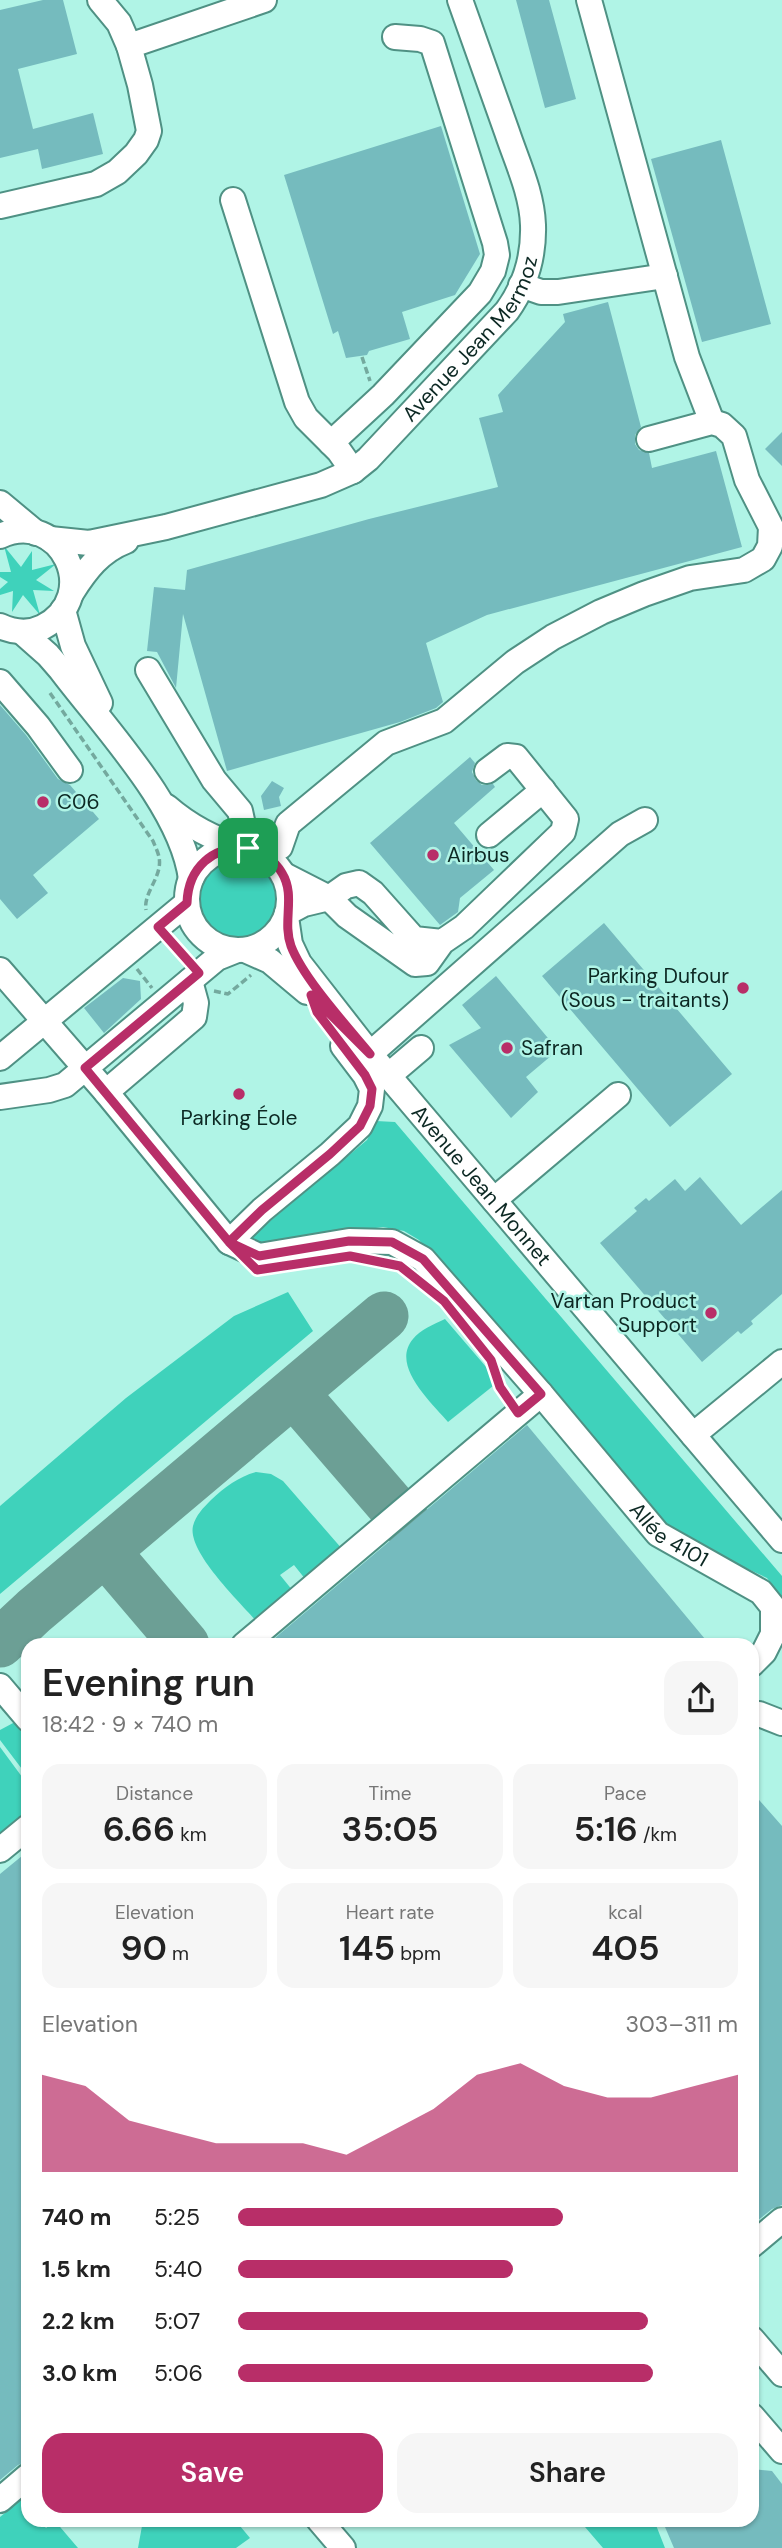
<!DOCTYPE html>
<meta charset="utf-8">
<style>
:root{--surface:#fff;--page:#f6f6f6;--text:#222;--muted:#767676;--accent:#b82e68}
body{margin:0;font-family:"DM Sans",sans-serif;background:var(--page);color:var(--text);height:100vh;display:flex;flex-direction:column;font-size:26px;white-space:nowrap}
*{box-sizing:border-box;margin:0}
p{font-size:23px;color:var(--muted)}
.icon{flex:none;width:38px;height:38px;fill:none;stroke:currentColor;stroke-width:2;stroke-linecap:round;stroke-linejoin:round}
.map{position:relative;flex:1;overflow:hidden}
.details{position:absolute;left:21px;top:1638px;width:738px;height:889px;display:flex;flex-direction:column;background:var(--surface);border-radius:21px;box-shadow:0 2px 5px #0004}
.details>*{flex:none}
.pin{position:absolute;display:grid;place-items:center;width:60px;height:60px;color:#fff;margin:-30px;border-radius:14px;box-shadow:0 4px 10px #0006}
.round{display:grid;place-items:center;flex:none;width:74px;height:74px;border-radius:21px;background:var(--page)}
.headline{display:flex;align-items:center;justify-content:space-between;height:119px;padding:0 21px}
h1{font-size:38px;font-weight:600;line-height:52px}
.metrics{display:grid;grid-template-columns:repeat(3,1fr);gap:10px;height:119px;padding:7px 21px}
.metrics div{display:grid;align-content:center;border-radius:18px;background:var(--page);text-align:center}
.metrics b{font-size:35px;font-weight:600}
.metrics small{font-size:19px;font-weight:400}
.metrics p{font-size:19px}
.chart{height:196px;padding:14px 21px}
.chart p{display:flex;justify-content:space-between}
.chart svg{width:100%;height:126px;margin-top:7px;fill:var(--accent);opacity:.7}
.button{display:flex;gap:14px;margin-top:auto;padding:14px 21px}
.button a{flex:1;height:80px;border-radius:21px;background:var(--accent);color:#fff;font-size:28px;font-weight:600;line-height:80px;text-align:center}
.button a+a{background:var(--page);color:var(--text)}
ul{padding:0 21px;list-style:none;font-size:23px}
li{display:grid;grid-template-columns:112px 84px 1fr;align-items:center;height:52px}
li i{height:18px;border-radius:9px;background:var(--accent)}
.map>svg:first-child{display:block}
.green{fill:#3fd2bb}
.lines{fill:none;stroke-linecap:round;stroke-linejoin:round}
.taxiway{stroke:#6c9f95;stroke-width:49}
.building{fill:#75bbbe}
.minor-casing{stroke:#4f9184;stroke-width:28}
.path{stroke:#74a99e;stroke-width:3.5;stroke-dasharray:7 3.5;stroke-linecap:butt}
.minor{stroke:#fff;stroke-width:24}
.route-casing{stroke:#fff;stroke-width:14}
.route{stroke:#b82e68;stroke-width:9}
.poi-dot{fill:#b82e68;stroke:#b0f4e6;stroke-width:2.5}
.labels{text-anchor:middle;stroke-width:5;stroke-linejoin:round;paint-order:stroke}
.street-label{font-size:21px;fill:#0c2823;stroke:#b0f4e6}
.poi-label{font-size:21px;fill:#0c2823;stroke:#b0f4e6;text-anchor:start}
</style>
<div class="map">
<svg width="782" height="2548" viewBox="0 0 782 2548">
<rect width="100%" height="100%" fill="#b0f4e6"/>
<path class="green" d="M4 546 21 567 32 551V570L56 564 36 580 54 591 33 590 40 615 23 595 12 612 13 591 0 595V589L8 582 0 577V572H11Z
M199 899a40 40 0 1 1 80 0a40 40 0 1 1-80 0Z
M376 1121 395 1122 429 1162 782 1576V1598L767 1578 677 1536 645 1507 419 1240 404 1231 383 1227 252 1245 256 1243 251 1237 367 1140Z
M288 1292 313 1331 0 1594V1506L126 1398 234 1316Z
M445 1319 487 1368 493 1386 448 1422C432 1403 390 1366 413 1339 420 1330 434 1324 445 1319Z
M256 1472 271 1474 283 1481 343 1550 306 1580 294 1565 280 1575 293 1591 257 1622C240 1602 187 1552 193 1526 196 1515 203 1508 211 1500 225 1487 238 1477 256 1472Z
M15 1722 21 1724 28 1732V1777L0 1740V1730Z
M0 1747 28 1785V1812L0 1836Z
M22 2499 28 2506V2520H39L46 2528 55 2521 78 2548H0V2517Z
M148 2520H235L250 2538 236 2548H138L142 2526Z
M579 2520H654L665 2548H603Z"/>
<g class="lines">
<path class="taxiway" d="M294 1393 408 1525
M105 1551 185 1645
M0 1643 34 1611 384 1316"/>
</g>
<path class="building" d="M43 0H63L77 54 18 69 33 129 93 113 103 154 42 169 38 149 0 158V10Z
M516 0H549L576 99 545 108Z
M441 126 480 254 455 295 402 312 410 339 369 351 367 355 346 358 338 331 333 334 284 175Z
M721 140 771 324 702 342 651 159Z
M608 302 641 427 635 435V444L639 450 649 453 652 468 716 451 742 547 487 615 426 643 443 702 436 708 400 722 227 771 183 614 176 688 157 652 147 651 154 587 185 590 187 570 369 519 498 487 479 418 503 412 498 395 565 322 563 314Z
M782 432V466L765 449Z
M0 705 26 735 58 779 70 785 99 819 33 875 48 893 17 919 0 899Z
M470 757 475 763 472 772 476 780 482 785 493 784 495 787 454 823 494 870 460 898 458 912 440 925 370 843Z
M272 781 284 788 279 797 281 806 264 810 261 796Z
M604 923 732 1074 670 1127 542 976Z
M496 976 558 1050 526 1077 538 1092 511 1118 449 1045 481 1028 462 1005Z
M123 978 140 981 141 999 104 1033 84 1008Z
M700 1177 741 1225 782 1190V1294L751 1321 753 1324 741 1334 738 1331 702 1362 600 1243 637 1211 634 1208 646 1198 649 1201 675 1179 685 1191Z
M527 1425 710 1645H267L282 1632Z
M752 1792 782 1826V2205L772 2209 752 2225Z
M28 1851V2182L21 2188 28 2196V2461L18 2465 0 2480V1874Z
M752 2469 772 2471 782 2484V2548H674L662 2520H752Z"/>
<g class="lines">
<defs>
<g id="minor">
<path d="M100 0 119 23 129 46"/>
<path d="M589 0 687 357 712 422"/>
<path d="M233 200 297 402 306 418 331 443"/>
<path d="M0 206 96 184 117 172 136 154 146 140 149 131 140 85 129 46 264 0"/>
<path d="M521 285 541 292H558L665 276"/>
<path d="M353 471 339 451 331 443 383 395 480 293 493 271 497 255 495 243 432 43 420 39 395 37"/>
<path d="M0 503 36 533"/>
<path d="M0 536C61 508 103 596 43 627 29 634 13 632 0 626"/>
<path id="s1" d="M50 539 89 543 166 527 321 485 353 471 368 459 507 311C525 286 534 256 533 225 532 193 517 162 507 132 491 88 476 44 460 0"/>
<path d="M72 592C86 570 100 551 126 541"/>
<path d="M63 610 73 646 100 703"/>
<path d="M22 632 48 655 61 670C104 727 182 808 191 879"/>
<path d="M148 670 214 780 240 811 248 848"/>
<path d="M0 682 38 726 70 770"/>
<path d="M167 807C190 827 213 838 241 848"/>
<path d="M489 835 543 790"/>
<path d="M280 847 288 824 386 743 444 721 515 662 553 637 601 612 644 594 690 578 744 570 763 559 770 546 771 527 747 480 734 436 722 425 712 422 649 439"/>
<circle cx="238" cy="899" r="51"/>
<path d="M284 875 329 898 304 904 287 913"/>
<path id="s2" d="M286 917 290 944 299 963 370 1054 782 1540"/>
<path d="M442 942 414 939 373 893 359 883 346 886 329 898 347 916 415 964 427 963 442 942 464 927 563 832 566 819 516 757 507 756 487 771"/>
<path d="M245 950 270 961 307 992"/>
<path id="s3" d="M0 970 106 1092 229 1242 259 1256 349 1241 392 1242 423 1259 541 1394 658 1534 761 1592 773 1607V1634L764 1652 752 1664"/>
<path d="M370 1054 620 834 645 820"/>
<path d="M0 1058 187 903"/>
<path d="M388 1076 421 1048"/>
<path d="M106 1092 194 1017 196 1003 190 981"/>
<path d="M0 1097 49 1090 65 1085 217 958 237 950"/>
<path d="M494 1200 618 1095"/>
<path d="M229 1242 262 1210 330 1154 360 1126 370 1106 372 1089 365 1075 343 1046"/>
<path d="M693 1435 782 1362"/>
<path d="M244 1645 541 1394"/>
<path d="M0 1686 28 1719"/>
<path d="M752 1715 759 1714 782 1723"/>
<path d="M0 1850 28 1827"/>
<path d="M752 2245 782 2220"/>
<path d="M752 2339 782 2374"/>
<path d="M752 2416 782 2451"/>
<path d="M0 2500 28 2476"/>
<path d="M319 2520 343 2548"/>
</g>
</defs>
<use href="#minor" class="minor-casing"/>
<path class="path" d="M362 357 370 381
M50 693 153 841C155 846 158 852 159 857 163 877 143 892 146 910
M170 941 186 958
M137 969 152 988
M214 991 228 994 251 975
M495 1375 506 1396"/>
<use href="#minor" class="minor"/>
</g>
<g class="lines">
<defs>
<path id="route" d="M248 848C213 845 188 868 187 903L158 927 199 973 85 1068 229 1242 257 1270 350 1256 400 1266 444 1301 491 1360 500 1387 518 1413 541 1394 423 1259 392 1242 349 1241 259 1256 229 1242 262 1210 330 1154 360 1126 370 1106 372 1089 365 1075 317 1012 311 995 370 1054C347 1026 303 978 291 946 282 921 296 896 282 873 274 859 262 853 248 848"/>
</defs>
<use href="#route" class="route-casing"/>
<use href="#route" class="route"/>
</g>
<g class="poi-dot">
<circle cx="43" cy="802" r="7"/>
<circle cx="433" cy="855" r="7"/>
<circle cx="743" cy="988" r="7"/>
<circle cx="507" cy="1048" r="7"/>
<circle cx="239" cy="1094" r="7"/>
<circle cx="711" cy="1313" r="7"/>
</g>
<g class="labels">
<g class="street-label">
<text dy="7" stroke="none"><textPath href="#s1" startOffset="492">Avenue Jean Mermoz</textPath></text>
<text dy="7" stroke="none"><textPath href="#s2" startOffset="336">Avenue Jean Monnet</textPath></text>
<text dy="7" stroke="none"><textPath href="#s3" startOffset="929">Allée 4101</textPath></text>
</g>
<g class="poi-label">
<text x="57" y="809">C06</text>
<text x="447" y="862">Airbus</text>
<text x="729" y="983" text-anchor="end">Parking Dufour<tspan x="729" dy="24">(Sous - traitants)</tspan></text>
<text x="521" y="1055">Safran</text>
<text x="239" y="1125" text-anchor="middle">Parking Éole</text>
<text x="697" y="1308" text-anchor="end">Vartan Product<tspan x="697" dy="24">Support</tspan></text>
</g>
</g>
</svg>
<div class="pin" style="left:248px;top:848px;background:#1e9e55"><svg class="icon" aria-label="arrive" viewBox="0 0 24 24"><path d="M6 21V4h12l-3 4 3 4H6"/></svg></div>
<section class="details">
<div class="headline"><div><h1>Evening run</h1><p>18:42 · 9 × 740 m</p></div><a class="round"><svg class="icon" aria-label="share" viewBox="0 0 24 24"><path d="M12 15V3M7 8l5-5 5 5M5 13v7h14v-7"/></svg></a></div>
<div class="metrics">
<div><p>Distance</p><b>6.66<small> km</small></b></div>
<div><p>Time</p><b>35:05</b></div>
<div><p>Pace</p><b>5:16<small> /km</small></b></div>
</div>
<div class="metrics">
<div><p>Elevation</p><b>90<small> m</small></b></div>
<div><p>Heart rate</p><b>145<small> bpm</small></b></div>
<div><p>kcal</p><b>405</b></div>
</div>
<div class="chart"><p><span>Elevation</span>303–311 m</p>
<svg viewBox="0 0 160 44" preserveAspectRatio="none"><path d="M0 44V10L10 14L20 26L30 30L40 34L50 34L60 34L70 38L80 30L90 22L100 10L110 6L120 14L130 18L140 18L150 14L160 10V44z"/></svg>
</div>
<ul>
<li><b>740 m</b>5:25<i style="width:65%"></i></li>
<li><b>1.5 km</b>5:40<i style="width:55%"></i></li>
<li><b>2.2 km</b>5:07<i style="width:82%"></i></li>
<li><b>3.0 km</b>5:06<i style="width:83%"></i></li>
</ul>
<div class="button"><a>Save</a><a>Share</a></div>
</section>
</div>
